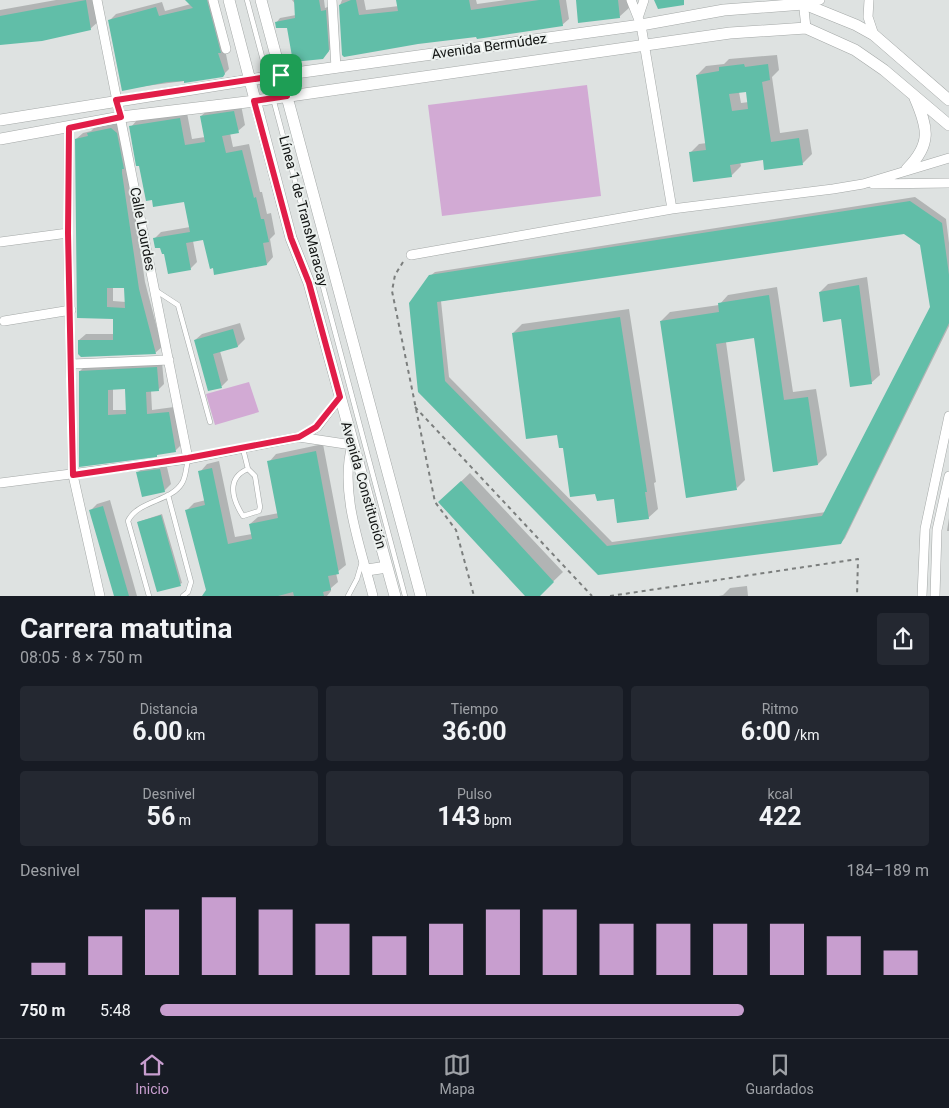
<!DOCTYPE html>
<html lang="es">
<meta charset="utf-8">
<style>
:root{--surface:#171b24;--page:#242831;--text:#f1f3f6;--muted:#9ea1a6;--line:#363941;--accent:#c89ecf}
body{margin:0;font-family:Roboto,sans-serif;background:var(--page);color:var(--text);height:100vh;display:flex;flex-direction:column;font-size:19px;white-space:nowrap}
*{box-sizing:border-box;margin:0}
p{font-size:16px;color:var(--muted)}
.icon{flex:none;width:28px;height:28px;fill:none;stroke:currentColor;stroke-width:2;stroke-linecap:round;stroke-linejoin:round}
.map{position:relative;height:596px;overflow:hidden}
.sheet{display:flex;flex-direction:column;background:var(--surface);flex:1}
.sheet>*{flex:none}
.pin{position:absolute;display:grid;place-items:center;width:42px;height:42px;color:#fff;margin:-21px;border-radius:10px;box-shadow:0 2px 8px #0006}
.round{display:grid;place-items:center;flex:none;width:52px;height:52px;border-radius:5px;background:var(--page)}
.summary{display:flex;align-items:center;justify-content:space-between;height:85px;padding:0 20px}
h1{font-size:28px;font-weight:700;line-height:38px}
.metrics{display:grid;grid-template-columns:repeat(3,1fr);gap:8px;height:85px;padding:5px 20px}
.metrics div{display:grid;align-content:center;border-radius:5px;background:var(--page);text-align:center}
.metrics b{font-size:25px;font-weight:700}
.metrics small{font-size:14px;font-weight:400}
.metrics p{font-size:14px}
.chart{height:140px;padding:10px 20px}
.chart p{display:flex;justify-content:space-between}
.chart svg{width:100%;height:90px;margin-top:5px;stroke:var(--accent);stroke-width:6}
ul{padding:0 20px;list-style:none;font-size:16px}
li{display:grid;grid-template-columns:80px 60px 1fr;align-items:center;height:38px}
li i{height:12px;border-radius:6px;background:var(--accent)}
.dock{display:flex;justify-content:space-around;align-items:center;height:70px;border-top:1px solid var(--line);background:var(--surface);font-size:14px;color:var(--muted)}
.dock a{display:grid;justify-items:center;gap:2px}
.dock .current{color:var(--accent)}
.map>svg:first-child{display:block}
.green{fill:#d2aad4}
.shadow{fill:#0003;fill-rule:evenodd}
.building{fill:#61bea8;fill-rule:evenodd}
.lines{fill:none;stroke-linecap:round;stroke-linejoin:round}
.service-casing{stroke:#a4a8a7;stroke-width:5.5}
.minor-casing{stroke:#a4a8a7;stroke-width:10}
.tertiary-casing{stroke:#a4a8a7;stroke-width:12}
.path{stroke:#7b7e7d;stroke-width:2;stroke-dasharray:4 4;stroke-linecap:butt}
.service{stroke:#fff;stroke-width:4.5}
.minor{stroke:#fff;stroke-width:9}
.tertiary{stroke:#fff;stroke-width:11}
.route-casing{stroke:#fff;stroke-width:10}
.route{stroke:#e11d48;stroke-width:6}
.labels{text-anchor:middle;stroke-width:4;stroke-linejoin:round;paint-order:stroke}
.street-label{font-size:14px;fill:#121413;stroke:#ebf0ee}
</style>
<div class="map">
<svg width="949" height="596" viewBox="0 0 949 596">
<rect width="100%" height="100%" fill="#dee2e1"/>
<path class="green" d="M587 85 601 196 442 216 428 105Z
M249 382 259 412 215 425 206 394Z"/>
<path class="shadow" d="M56 0H95L99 21 90 29 0 44V10Z
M187 0H215L229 69 222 76 123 89 110 20 116 14 162 2 165 11 191 4Z
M292 0H324L325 8 330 6 333 46 327 53 288 27 276 23 280 18 296 15V5Z
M342 0H364L366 10 399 6 398 0H476L477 4 506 0H566L569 19 562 25 418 43 344 55 340 5Z
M577 0H628L629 8 619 17Z
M777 55 779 70 772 77 780 133 808 129 812 154 803 163 764 159 740 162 741 166 731 176 690 153 699 144 707 143 697 75 706 66 724 64 729 59ZM747 90 749 102 741 103 739 92Z
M241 105 245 125 238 131 230 133 233 147 249 144 260 192H262L267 214 271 213 275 234 270 239 273 257 267 264 203 239 193 241 197 262 190 269 165 253 154 239 161 232 190 227 185 200 131 127 137 120 187 113 192 139 205 137 201 116 208 110Z
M118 122 128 166 145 282 162 347 155 353 79 340 86 334H114V317H79L76 139 83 133 91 131 95 127ZM113 287H125L126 302 113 301Z
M915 197 946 219 949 243V326L845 538 841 543 598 574 419 392 430 276 435 272ZM904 232 921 244 931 307 826 512 612 542 449 377 441 301Z
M867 277 880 375 871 383 843 318 820 292 828 284Z
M777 287 793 392 816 389 827 455 818 464 775 470 755 337 726 342 745 480 737 488 661 321 670 312 719 305 728 295Z
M629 309 656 482 654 483 658 509 648 518 615 498 596 493 564 446 513 333 522 324Z
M240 323 245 339 238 346 220 351 228 380 222 386 209 390 195 340 202 334Z
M162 362 164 384 159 389 151 390 152 410 174 407 181 445 176 450 159 453 157 455 80 465V371L85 366ZM126 387 127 410H113V388Z
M323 444 346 565 336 573 338 582 331 588V591L327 596H204L207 590 186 511 194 503 206 500 200 472 207 464 219 461 235 537 252 534 250 524 258 517 279 513 269 462 276 454Z
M166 463 171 484 164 491 138 472 145 466Z
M470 473 563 572 538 596 449 493Z
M110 500 137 596H115L90 511 97 504Z
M162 514 182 583 180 584 138 522Z
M949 518V531H947Z
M747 586 748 596H719L723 595 730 588Z"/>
<path class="building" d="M86 0 91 30 42 41 0 45V16Z
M185 0H207L221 53H218L225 74 223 77 184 83V81L167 82 122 91 108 20 156 7 159 16 193 8Z
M294 0H319L321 11 326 10 329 51 323 59 293 62 287 28H276L275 22 295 18Z
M351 0H356L359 15 398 11 396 0H469L471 10 539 0H559L563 26 477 39 476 37 418 44 344 57 342 55 339 5Z
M576 0H618L620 18 578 23Z
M654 0H684V5L658 9Z
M744 64 745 67 768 64 770 80 762 82 771 142 799 138 803 165 764 170 763 160 730 165 732 177 693 182 689 152 706 150 696 75 719 71V67ZM746 92 748 109 732 111 729 94Z
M234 111 239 133 222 136 226 153 242 150 254 198 256 197 261 219H264L269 242 263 243 267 265 214 275 213 268 210 269 203 240 186 243 191 270 168 274 164 254H162L160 248H155L153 238 190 232 184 202 153 207 152 200 146 201 139 166H136L129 126 180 118 185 145 205 142 200 116Z
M111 128 117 133 124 169H122V173L139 289 156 354 81 357 78 354V340H113V319L77 318 75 139 88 136 87 133ZM107 288H124L125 308 107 307Z
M910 201 942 223 949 275V323L841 544 598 575 418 392 409 303 429 275ZM904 234 920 245 930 307 822 516 607 546 445 381 437 302Z
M859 285 872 384 850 387 841 319 823 322 819 292Z
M769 295 784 400 808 397 818 465 773 472 754 338 716 344 737 490 686 498 660 321 719 312 718 303Z
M620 317 647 492H645L649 519 617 523 614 499 597 501 595 494 570 497 563 448H559L557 435 526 439 512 333Z
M233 329 238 347 213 354 222 388 208 391 194 340Z
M157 367 159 391 146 392 147 414 169 412 176 452 157 455V457L79 467V371ZM125 389 126 414 108 415V390Z
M316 451 339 574 328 576 331 590 323 592 324 596H294L293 592 278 596H202L206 590 185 510 205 505 198 471 212 468 228 544 252 539 249 524 278 518 267 461Z
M160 469 165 492 142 497 136 472Z
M461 481 554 582 540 596H525L438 502Z
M103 506 129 596H114L89 510Z
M161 515 181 586 157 592 137 522Z"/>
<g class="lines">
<defs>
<path id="service" d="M247 0 405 596
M155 290 178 305 210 422
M243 449 248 469 255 476 260 507 259 511 243 516C232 499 226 478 248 469
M168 495 191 582 188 592 183 596
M149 596 128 521C138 500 171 502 182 483 186 477 186 467 188 460
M348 596 357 579 362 562"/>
<path id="minor" d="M97 0 188 459
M213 0 226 49
M332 0 336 68
M631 0 641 25 672 209
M803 0 806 28
M869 0 868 17 874 35
M804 4 820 0
M639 15 644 0
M69 128 68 233 73 475 100 596
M873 184 949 183
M0 242 68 233
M411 255 672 209 833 189 863 184 949 158
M4 321 71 310
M72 364 169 360
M299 437 352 445C339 493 361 548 373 596
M0 483 188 459 299 437 317 427 340 397
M922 596 925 529 949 416
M935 596 937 530 949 476"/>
<path id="tertiary" d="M229 0 291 238 309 283 395 596
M261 0 421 596
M0 120 281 75 641 25 724 10 804 4 856 25 874 35 949 100
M0 139 121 117 255 101 730 33 806 28 855 50 884 70 949 125
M907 169C932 144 928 128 915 98
M367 570 387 567"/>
</defs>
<use href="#service" class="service-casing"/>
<use href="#minor" class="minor-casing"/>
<use href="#tertiary" class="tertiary-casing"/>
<path class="path" d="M403 262 395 275 392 291 435 502 456 530 474 596
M415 407 592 596
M610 596 858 559 857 596"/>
<use href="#service" class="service"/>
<use href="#minor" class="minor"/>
<use href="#tertiary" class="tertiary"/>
</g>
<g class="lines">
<defs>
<path id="route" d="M281 75 287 96 254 101 291 238 309 283 340 397 316 427 299 437 188 458 73 475 68 233 69 128 121 117 116 100Z"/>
</defs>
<use href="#route" class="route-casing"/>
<use href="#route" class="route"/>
</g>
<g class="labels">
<g class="street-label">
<text transform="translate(489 46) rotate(-8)" y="5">Avenida Bermúdez</text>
<text transform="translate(304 211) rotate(75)" y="5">Línea 1 de TransMaracay</text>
<text transform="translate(143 229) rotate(79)" y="5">Calle Lourdes</text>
<text transform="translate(364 485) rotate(74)" y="5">Avenida Constitución</text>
</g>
</g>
</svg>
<div class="pin" style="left:281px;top:75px;background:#1e9e55"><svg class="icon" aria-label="arrive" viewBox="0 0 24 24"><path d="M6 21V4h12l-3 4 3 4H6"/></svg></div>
</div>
<section class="sheet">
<div class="summary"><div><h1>Carrera matutina</h1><p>08:05 · 8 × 750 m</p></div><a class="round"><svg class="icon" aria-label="share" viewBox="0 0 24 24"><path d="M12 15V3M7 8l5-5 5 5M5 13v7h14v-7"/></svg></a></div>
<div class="metrics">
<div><p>Distancia</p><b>6.00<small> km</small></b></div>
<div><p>Tiempo</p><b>36:00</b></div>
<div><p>Ritmo</p><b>6:00<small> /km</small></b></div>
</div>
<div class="metrics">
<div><p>Desnivel</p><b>56<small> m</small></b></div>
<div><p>Pulso</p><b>143<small> bpm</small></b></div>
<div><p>kcal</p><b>422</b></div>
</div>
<div class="chart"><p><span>Desnivel</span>184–189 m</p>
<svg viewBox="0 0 160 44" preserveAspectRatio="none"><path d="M5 44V38M15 44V25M25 44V12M35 44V6M45 44V12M55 44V19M65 44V25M75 44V19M85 44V12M95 44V12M105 44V19M115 44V19M125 44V19M135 44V19M145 44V25M155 44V32"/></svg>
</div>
<ul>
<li><b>750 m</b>5:48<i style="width:76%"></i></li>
</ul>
</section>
<nav class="dock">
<a class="current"><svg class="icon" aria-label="home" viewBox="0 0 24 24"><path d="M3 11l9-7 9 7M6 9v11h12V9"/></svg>Inicio</a>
<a><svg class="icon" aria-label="map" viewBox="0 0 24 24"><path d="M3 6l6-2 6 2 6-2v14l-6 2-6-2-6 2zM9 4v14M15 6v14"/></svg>Mapa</a>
<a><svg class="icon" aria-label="saved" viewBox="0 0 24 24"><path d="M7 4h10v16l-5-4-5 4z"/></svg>Guardados</a>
</nav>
